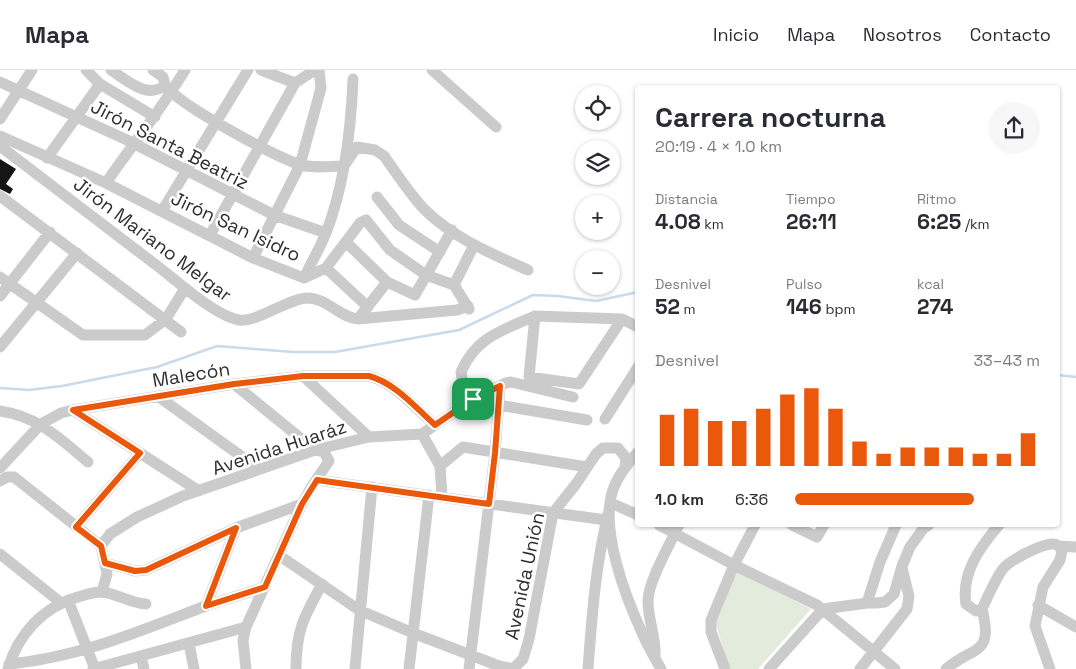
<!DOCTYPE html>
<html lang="es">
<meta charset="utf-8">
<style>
:root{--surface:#fff;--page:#f7f7f7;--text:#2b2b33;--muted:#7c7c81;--line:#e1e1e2;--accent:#ea580c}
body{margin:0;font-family:"Space Grotesk",sans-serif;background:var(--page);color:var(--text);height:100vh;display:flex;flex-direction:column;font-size:19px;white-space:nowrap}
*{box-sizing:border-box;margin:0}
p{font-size:16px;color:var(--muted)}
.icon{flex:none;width:28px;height:28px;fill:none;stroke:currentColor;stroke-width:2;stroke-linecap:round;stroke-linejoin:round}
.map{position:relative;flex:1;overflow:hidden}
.drawer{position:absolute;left:635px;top:15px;width:425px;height:442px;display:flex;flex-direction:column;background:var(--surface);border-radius:5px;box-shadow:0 1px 4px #0004}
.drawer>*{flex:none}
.controls{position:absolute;left:575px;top:15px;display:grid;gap:10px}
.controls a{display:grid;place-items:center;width:45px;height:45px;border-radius:50%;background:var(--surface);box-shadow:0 1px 4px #0004;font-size:25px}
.pin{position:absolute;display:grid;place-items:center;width:42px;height:42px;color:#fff;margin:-21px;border-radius:10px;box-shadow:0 2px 8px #0006}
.round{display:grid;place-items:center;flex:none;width:52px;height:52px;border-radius:26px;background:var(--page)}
.overview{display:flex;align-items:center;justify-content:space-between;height:85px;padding:0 20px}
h1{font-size:28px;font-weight:700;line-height:38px}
.stats{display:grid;grid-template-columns:repeat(3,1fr);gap:8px;height:85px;padding:5px 20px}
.stats div{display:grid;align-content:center}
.stats b{font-size:21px;font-weight:700}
.stats small{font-size:14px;font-weight:400}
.stats p{font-size:14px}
.chart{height:140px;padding:10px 20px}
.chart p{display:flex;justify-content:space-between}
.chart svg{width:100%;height:90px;margin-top:5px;stroke:var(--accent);stroke-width:6}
ul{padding:0 20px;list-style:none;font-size:16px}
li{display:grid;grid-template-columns:80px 60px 1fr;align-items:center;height:38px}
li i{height:12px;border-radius:6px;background:var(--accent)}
header{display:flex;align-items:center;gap:30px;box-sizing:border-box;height:70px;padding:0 25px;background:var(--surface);border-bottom:1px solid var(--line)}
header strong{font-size:24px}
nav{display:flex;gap:28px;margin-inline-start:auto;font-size:18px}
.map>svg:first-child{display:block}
.green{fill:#e3ebdc}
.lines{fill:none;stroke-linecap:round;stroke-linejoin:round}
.stream{stroke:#c9daea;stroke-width:2.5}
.building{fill:#151515}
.minor{stroke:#cbcbcb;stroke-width:11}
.route-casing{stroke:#fff;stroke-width:10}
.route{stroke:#ea580c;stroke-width:6}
.labels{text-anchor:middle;stroke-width:5;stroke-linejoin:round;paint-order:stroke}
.street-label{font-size:19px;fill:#2e2e2e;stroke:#fff}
</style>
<header>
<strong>Mapa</strong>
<nav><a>Inicio</a><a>Mapa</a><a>Nosotros</a><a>Contacto</a></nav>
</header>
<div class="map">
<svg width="1076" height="599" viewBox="0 0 1076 599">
<rect width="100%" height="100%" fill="#fff"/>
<path class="green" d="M735 500 811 539 758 599H729L715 551Z"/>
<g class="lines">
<path class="stream" d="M1058 305 1076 307
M0 318 29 320 62 316 157 297 217 276 294 282H335L459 260 533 225 558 226 596 231 638 222"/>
</g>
<path class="building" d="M0 89 16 99 6 114 13 119 10 124 0 119Z"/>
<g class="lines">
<path class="minor" d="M86 0 100 14 155 47
M111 0C126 10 148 30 165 15L163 7 153 0
M261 0 295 13
M432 0 496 57
M0 12 127 70 274 145 326 163
M165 15C180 36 271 84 298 94 311 99 330 96 344 96L357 77 375 80 384 86C397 104 409 123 424 139 453 168 492 184 528 200
M0 49 32 0
M0 66 106 113 253 188 304 208 326 198 360 153 366 150 390 180 426 205 454 215 469 239
M0 76C53 117 107 157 160 198 179 213 216 246 239 250 256 253 287 229 307 228 327 228 339 247 358 249L457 240 468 236
M47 88 100 14
M106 113C132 75 161 40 185 0
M0 126 181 262
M377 127 399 155 440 182
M162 141 248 0
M210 165 295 13 315 0
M346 172 387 212
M253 188 300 95 321 18 319 0
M326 198 368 237
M0 207 83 265H145L166 249 185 218
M304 208C311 193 320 178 326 163 345 114 351 61 353 9
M454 215 474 175
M0 226 50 162
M535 246 622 249
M358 249 387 212 415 225 452 160
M0 277 77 183
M303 306 369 367
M234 314 315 380 324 382 329 391 312 416 302 434 246 557 243 570 246 599
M159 327 259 399
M473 329 463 315 461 302C476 267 503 260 535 246L529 307 579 314 622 249 638 257
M498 335 587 350
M73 340 199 421
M0 341C39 347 59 368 88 392
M605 349 638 297
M422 364 440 396 442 427
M638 382C629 392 619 404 614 417 598 457 626 528 643 565 648 577 655 588 661 599
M440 396 463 377 587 397
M0 398 41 354 61 343 73 340 234 314 303 306H369C395 313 415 338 435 355
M317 410 606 450
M0 411 7 407H14L101 476 107 504 102 522
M659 455 734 495 817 535 895 599
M792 455 817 467 824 455
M999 455C980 477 961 503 966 534L976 541 982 539C988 526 994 512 1002 500 1008 491 1042 473 1054 474 1058 474 1060 478 1062 481L1060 490 1043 517 1035 556 1050 599
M76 457 140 383
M101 476 110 464 137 447 183 426 315 380 369 367 422 364 473 329 506 313 511 312 573 327
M1059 476 1076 477
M0 484 60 532
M280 486 359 540 413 563 499 596 514 599
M105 493 135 501 146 500 236 458 302 434
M68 530 95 599
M867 533 880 492 896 455
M1038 535 1076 557
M206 536 236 458
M189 573 194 599
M141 586 144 599
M655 586C656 567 648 550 648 531 648 512 670 474 679 455
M8 599C18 564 43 537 78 527 85 525 93 522 101 522 116 523 130 533 146 534
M10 599 9 594C77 588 140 561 203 537 223 530 244 524 265 517
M93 599 246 557
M296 599C296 560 304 547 322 514
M355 599 372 417
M409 599 429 425
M469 599 495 383 500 316
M513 599 523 589 529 569 553 443 576 414 596 384 603 378H618L626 388 625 396
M588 599C592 544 596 487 611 433L638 445
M725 599 711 562V550L734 495 755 455
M769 599 823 539 867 533H876L885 532 894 524 902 496 910 477 923 459 929 455
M860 599 907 539 909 526 902 498
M946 599C974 575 994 586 982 539"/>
</g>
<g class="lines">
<defs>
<path id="route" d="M303 306H369C395 313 415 337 435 355L473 329 500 316 495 383 489 434 317 410 302 434 265 517 206 536 236 458 146 500 135 501 105 493 101 476 76 457 140 383 73 340 234 314Z"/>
</defs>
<use href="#route" class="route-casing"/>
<use href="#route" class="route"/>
</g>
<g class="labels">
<g class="street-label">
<text transform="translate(170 74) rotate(27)" y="7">Jirón Santa Beatriz</text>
<text transform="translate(236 156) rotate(25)" y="7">Jirón San Isidro</text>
<text transform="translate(153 169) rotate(37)" y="7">Jirón Mariano Melgar</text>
<text transform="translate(191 304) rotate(-9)" y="7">Malecón</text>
<text transform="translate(279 377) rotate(-18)" y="7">Avenida Huaráz</text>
<text transform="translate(524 506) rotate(-78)" y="7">Avenida Unión</text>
</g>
</g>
</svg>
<div class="controls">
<a><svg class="icon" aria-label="locate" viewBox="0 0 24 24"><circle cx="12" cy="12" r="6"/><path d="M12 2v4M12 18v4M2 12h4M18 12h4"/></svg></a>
<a><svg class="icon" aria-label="layers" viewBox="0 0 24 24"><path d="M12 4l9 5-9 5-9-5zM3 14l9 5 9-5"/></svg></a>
<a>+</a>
<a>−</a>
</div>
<div class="pin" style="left:473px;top:329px;background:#1e9e55"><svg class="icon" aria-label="arrive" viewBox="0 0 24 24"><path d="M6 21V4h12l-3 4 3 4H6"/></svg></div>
<section class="drawer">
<div class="overview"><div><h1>Carrera nocturna</h1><p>20:19 · 4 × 1.0 km</p></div><a class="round"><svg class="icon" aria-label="share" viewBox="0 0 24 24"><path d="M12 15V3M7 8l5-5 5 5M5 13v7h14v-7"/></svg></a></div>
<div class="stats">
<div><p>Distancia</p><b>4.08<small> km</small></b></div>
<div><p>Tiempo</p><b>26:11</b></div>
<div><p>Ritmo</p><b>6:25<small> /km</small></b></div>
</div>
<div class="stats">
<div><p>Desnivel</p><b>52<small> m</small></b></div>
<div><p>Pulso</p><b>146<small> bpm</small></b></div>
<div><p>kcal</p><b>274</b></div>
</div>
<div class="chart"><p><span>Desnivel</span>33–43 m</p>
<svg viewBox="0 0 160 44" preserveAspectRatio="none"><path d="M5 44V19M15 44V16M25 44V22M35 44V22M45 44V16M55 44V9M65 44V6M75 44V16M85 44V32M95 44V38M105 44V35M115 44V35M125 44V35M135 44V38M145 44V38M155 44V28"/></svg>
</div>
<ul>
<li><b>1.0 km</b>6:36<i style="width:73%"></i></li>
</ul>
</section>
</div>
